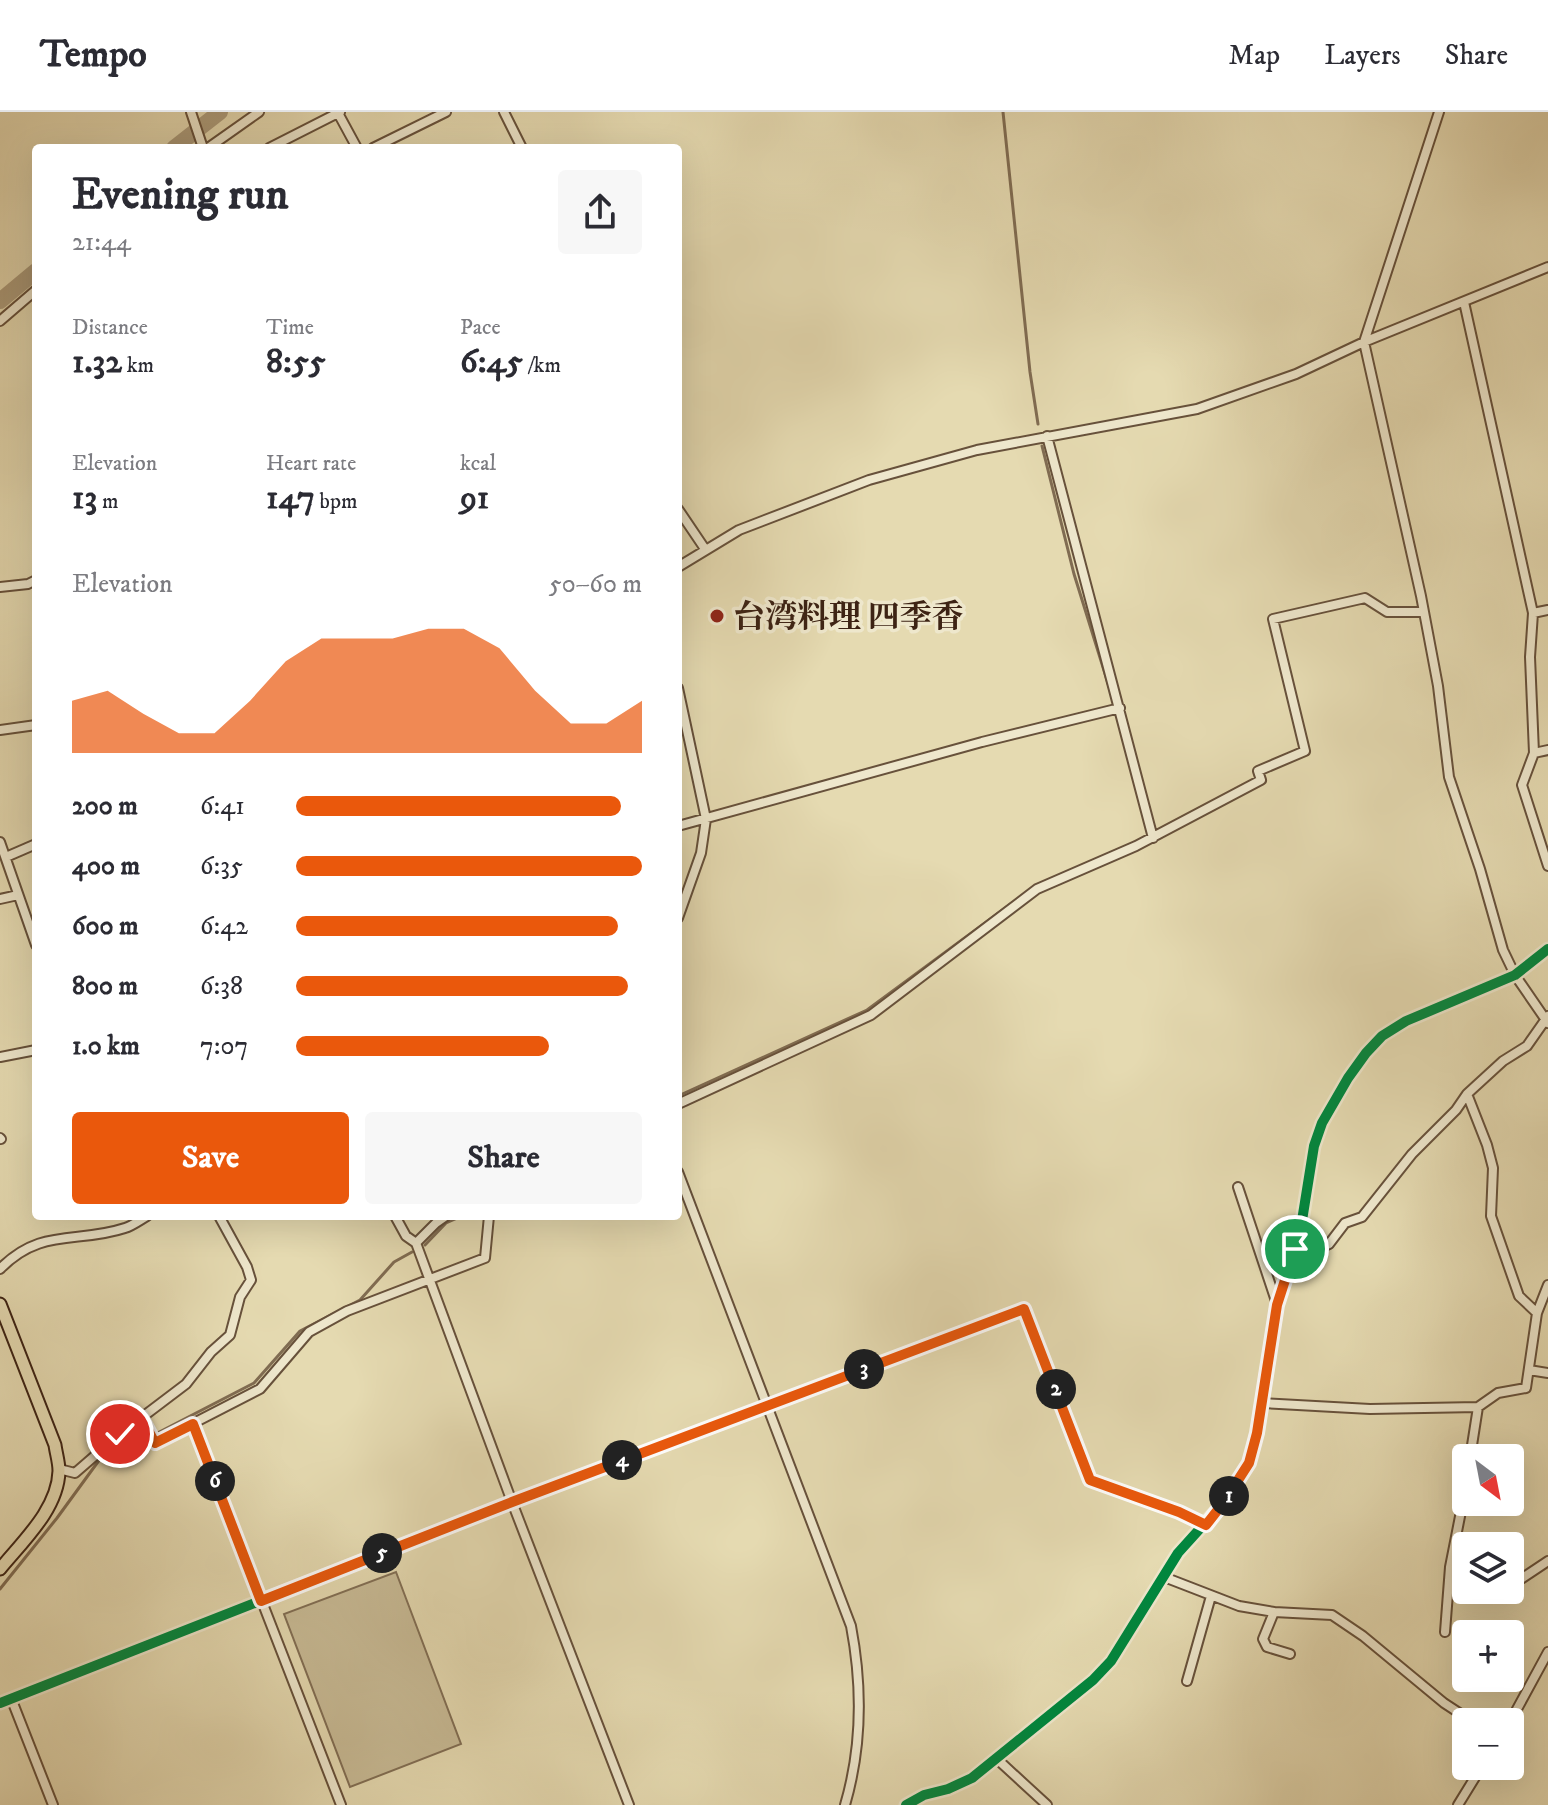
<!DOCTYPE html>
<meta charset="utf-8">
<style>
:root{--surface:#fff;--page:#f7f7f7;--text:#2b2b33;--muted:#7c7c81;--line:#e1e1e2;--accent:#ea580c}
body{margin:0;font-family:"IM FELL DW Pica","Noto Serif JP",serif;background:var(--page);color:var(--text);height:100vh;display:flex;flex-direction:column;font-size:30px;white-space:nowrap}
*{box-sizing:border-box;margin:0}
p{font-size:26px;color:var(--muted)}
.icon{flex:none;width:44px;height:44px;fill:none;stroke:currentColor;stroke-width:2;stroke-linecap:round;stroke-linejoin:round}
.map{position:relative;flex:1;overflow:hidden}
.sheet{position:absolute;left:32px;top:32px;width:650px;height:1076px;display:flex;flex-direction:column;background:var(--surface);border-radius:8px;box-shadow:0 8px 32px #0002}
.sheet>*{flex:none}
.needle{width:52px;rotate:148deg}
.buttons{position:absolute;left:1452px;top:1332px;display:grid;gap:16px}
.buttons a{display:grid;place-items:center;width:72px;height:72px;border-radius:8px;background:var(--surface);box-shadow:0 8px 32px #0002;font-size:40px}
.pin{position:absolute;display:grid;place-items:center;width:68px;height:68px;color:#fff;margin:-34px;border:4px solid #fff;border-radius:50%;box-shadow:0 2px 8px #0007}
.km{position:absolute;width:40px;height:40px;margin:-20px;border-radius:50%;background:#222;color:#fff;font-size:22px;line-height:40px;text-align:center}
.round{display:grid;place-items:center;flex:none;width:84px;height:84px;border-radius:8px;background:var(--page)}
.headline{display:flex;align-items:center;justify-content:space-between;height:136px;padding:0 40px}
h1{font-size:44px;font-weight:700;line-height:60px}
.figures{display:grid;grid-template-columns:repeat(3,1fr);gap:12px;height:136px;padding:8px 40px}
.figures div{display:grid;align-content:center}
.figures b{font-size:34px;font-weight:700}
.figures small{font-size:22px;font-weight:400}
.figures p{font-size:22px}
.chart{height:224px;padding:16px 40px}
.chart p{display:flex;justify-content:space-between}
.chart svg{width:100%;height:144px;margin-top:8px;fill:var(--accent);opacity:.7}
.action{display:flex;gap:16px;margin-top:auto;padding:16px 40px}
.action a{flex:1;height:92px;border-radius:8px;background:var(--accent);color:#fff;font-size:32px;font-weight:700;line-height:92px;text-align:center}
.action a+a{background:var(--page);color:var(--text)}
ul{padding:0 40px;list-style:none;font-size:26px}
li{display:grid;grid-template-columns:128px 96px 1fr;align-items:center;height:60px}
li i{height:20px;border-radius:10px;background:var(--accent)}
header{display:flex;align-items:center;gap:48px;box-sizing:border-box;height:112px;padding:0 40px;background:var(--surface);border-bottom:2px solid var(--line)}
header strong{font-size:38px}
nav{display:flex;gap:44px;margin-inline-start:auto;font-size:28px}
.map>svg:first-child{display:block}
.green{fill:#c8bb96;stroke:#826f55;stroke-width:2}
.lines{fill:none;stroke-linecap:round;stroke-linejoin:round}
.stream{stroke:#806c52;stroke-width:3}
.river{stroke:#ac9c7c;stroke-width:16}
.minor-casing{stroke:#67513b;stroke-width:12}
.major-casing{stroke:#3d2314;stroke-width:15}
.minor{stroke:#eee7cc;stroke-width:8}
.major{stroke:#e5dab1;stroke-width:11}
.cycleway-casing{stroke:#eee7cc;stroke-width:15}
.cycleway{stroke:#00873e;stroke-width:10}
.route-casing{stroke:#fff;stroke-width:16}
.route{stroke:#ea580c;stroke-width:10}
.poi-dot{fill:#8f2418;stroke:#eee7cc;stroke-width:3}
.labels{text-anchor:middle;stroke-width:7;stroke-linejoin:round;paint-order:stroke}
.poi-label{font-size:32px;font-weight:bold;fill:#3d2314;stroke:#eee7cc;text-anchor:start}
</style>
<header>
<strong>Tempo</strong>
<nav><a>Map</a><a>Layers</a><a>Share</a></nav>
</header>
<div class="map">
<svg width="1548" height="1693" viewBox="0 0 1548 1693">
<rect width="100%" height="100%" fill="#e5dab1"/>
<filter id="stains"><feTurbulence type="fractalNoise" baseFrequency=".0025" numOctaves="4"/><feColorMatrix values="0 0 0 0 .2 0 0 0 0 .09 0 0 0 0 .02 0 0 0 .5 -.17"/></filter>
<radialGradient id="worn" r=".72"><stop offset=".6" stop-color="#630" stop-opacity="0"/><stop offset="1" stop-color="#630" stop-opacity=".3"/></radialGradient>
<path class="green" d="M396 1460 461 1632 350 1675 284 1502Z"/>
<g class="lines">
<path class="stream" d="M1003 0 1030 260 1038 312
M1042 334 1074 462 1111 581
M1035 775 1101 745
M678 984 867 898 1012 791
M425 1133 446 1111 462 1104
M0 1477 57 1406 100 1347 140 1330 254 1271 300 1219 360 1188 394 1150 412 1140"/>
<path class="river" d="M174 36 220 0
M0 189 36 159"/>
<defs>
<path id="minor" d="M191 0 203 36
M504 0 522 36
M1439 0 1364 230 1421 484 1438 574 1449 665 1480 757 1503 838 1515 863 1548 911
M338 1 357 36
M208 36 259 0
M269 36 340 0
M373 36 446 0
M1464 190 1533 501 1530 545 1534 641 1522 673 1548 754
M0 209 36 178
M1047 324 1153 726
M678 397 705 437
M678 455 739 418 869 368 977 338 1197 297 1296 262 1364 230 1548 155
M0 475 28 472 36 468
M1533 501 1548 498
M678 576 706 707 701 741 678 806
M0 618 36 613
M1534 641 1548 638
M678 714 982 630 1120 596
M0 730 36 833
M6 745 36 732
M0 787 18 783
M0 945 36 938
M678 992 871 903 1037 777 1136 734 1261 668 1258 659 1305 639 1273 507 1365 486 1387 500H1424
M0 1026 1 1027
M678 1060 851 1514C862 1572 862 1635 845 1693
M1238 1075 1277 1192
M395 1104 406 1124 416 1131
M446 1104 436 1111 416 1131 512 1390 629 1693
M1295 1137H1318L1329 1132 1345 1111 1362 1105 1412 1042 1456 998 1467 982
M0 1157C41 1115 77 1132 125 1116 132 1114 140 1108 147 1104
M1537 1201 1519 1184 1491 1104 1493 1056 1487 1033 1467 982 1503 949 1527 934 1548 904
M1529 1258 1548 1261
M1262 1291 1370 1297 1478 1295 1498 1281 1526 1276 1537 1201 1548 1173
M141 1305 155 1331 260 1277 309 1220 347 1199 485 1146 489 1104
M193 1312 341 1693
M1470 1346 1478 1295
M59 1357 75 1361 120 1322 186 1272 211 1240 230 1223 240 1185 251 1168 247 1155 219 1104
M1450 1455 1466 1459
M1164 1465 1239 1494 1274 1500 1263 1527 1267 1535 1290 1542
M1510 1469 1521 1467 1548 1449
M1274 1500 1332 1503 1363 1524 1444 1591 1473 1610
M1445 1520 1450 1455 1466 1374
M1187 1569 1211 1484
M11 1586 53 1693
M0 1591 512 1390 1024 1197 1090 1368 1179 1400 1206 1413
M1510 1610 1548 1540
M997 1647 1047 1693
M906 1693 924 1683 948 1677 972 1666 1093 1568 1111 1549 1178 1441 1224 1390 1249 1351 1257 1321 1277 1193 1300 1121 1314 1034 1322 1011 1348 966 1366 941 1382 924 1406 909 1515 863 1548 837
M1458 1693 1482 1654"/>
<path id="major" d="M0 1192 55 1333C56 1341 59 1350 59 1359 58 1397 23 1429 0 1457"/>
</defs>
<use href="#minor" class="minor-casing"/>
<use href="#major" class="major-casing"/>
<use href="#minor" class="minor"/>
<use href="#major" class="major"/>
<defs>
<path id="cycleway" d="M0 1591 512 1390 1024 1197 1090 1368 1179 1400 1206 1413
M906 1693 924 1683 948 1677 972 1666 1093 1568 1111 1549 1178 1441 1224 1390 1249 1351 1257 1321 1277 1193 1300 1121 1314 1034 1322 1011 1348 966 1366 941 1382 924 1406 909 1515 863 1548 837"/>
</defs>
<use href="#cycleway" class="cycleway-casing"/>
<use href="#cycleway" class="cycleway"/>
</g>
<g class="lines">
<defs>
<path id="route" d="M120 1322 141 1305 155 1331 193 1312 261 1489 512 1390 1024 1197 1090 1368 1179 1400 1206 1413 1224 1390 1249 1351 1257 1321 1277 1193 1295 1137"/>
</defs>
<use href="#route" class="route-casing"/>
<use href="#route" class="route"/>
</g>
<circle class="poi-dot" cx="717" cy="504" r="8"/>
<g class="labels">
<g class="poi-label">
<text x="733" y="515">台湾料理 四季香</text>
</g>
</g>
<rect width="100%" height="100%" filter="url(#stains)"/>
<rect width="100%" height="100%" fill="url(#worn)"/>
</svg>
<div class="buttons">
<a><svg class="needle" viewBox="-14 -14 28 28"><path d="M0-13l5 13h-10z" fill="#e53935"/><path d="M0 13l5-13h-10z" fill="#7c7c81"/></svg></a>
<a><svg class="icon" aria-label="layers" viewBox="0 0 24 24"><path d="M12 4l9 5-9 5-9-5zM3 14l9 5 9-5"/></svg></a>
<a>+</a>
<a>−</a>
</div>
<div class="pin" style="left:1295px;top:1137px;background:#1e9e55"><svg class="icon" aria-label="arrive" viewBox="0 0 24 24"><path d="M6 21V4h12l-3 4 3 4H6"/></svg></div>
<div class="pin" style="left:120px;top:1322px;background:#d93025"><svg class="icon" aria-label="check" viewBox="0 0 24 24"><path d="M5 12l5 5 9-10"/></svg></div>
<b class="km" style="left:1229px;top:1384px">1</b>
<b class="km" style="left:1056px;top:1277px">2</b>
<b class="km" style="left:864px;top:1257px">3</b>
<b class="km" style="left:622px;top:1348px">4</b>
<b class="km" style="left:382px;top:1441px">5</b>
<b class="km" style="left:215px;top:1369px">6</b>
<section class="sheet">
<div class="headline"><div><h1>Evening run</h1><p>21:44</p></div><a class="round"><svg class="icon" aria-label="share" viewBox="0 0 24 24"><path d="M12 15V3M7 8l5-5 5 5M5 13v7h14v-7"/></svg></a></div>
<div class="figures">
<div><p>Distance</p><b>1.32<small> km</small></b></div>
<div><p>Time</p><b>8:55</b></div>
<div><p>Pace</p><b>6:45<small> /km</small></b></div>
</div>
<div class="figures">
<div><p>Elevation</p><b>13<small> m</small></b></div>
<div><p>Heart rate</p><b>147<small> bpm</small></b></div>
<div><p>kcal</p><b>91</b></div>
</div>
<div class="chart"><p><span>Elevation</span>50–60 m</p>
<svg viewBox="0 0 160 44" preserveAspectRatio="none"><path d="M0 44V28L10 25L20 32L30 38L40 38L50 28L60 16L70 9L80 9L90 9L100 6L110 6L120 12L130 25L140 35L150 35L160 28V44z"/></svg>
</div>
<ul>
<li><b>200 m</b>6:41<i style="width:94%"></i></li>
<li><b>400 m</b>6:35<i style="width:100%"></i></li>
<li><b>600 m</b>6:42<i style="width:93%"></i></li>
<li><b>800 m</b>6:38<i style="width:96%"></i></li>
<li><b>1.0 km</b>7:07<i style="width:73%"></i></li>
</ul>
<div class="action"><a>Save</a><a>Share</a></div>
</section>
</div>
